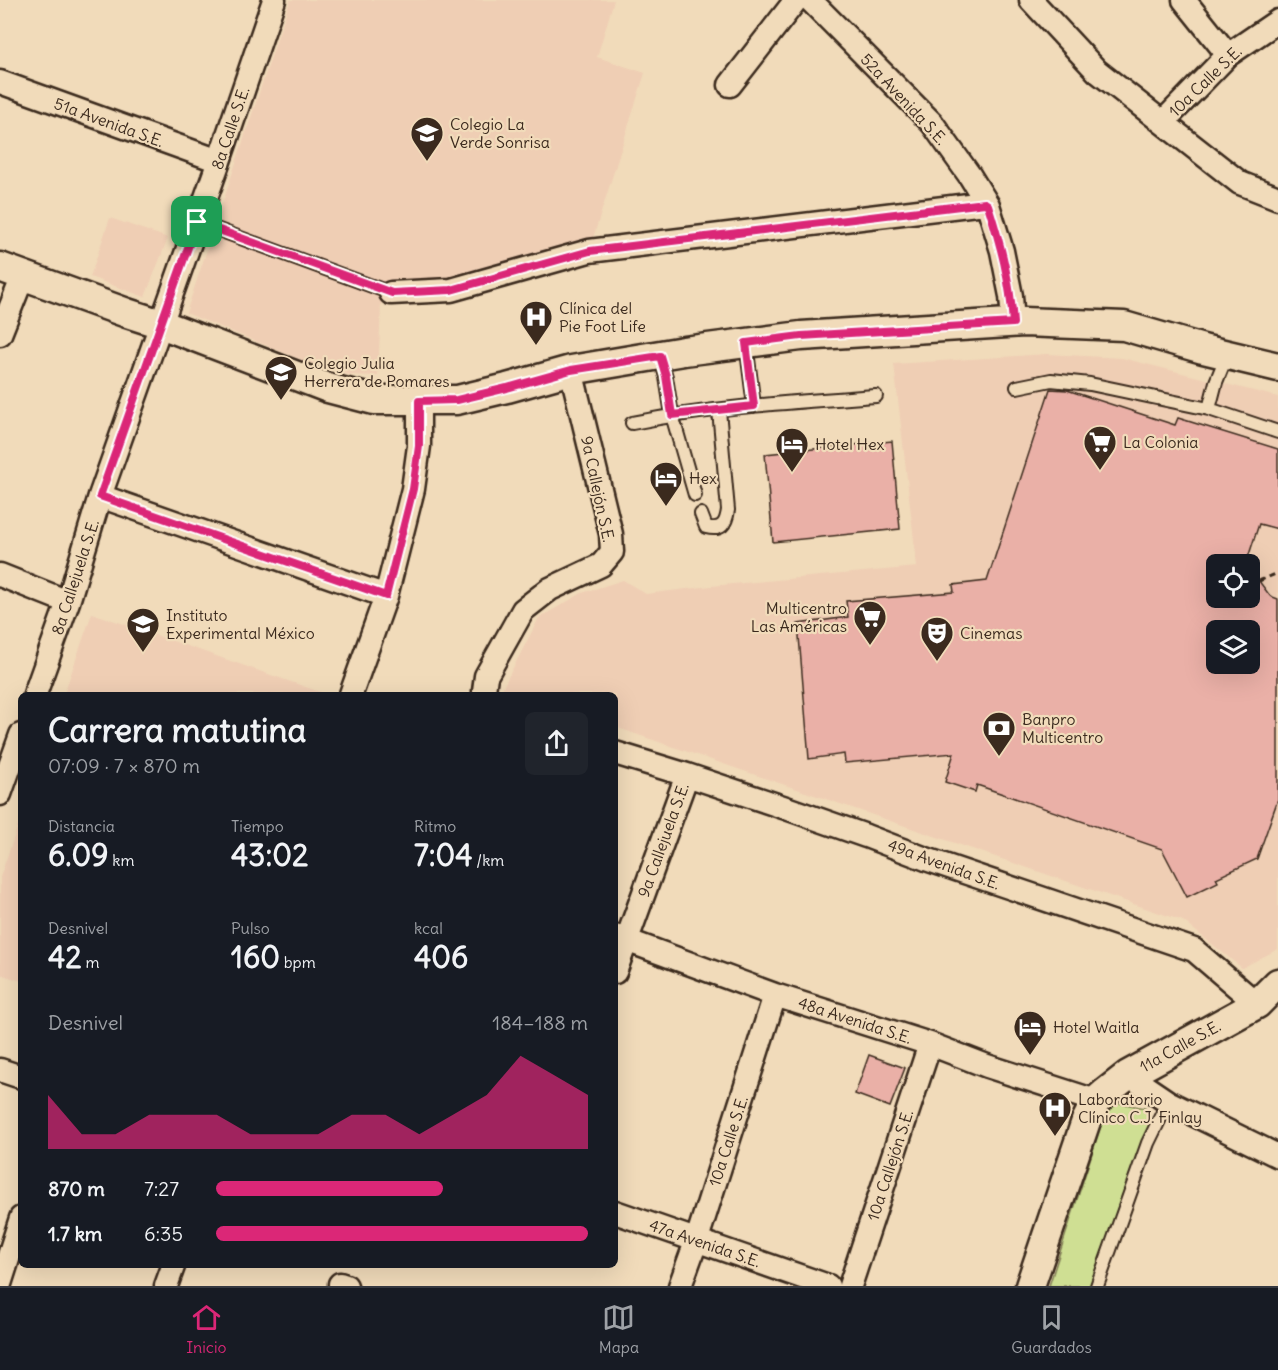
<!DOCTYPE html>
<html lang="es">
<meta charset="utf-8">
<style>
:root{--surface:#171b24;--page:#20242c;--text:#f1f3f6;--muted:#9ea1a6;--line:#363941;--accent:#db2777}
body{margin:0;font-family:Delius,sans-serif;background:var(--page);color:var(--text);height:100vh;display:flex;flex-direction:column;font-size:22px;white-space:nowrap}
*{box-sizing:border-box;margin:0}
p{font-size:20px;color:var(--muted)}
.icon{flex:none;width:33px;height:33px;fill:none;stroke:currentColor;stroke-width:2;stroke-linecap:round;stroke-linejoin:round}
.map{position:relative;flex:1;overflow:hidden}
.panel{position:absolute;left:18px;top:692px;width:600px;height:576px;display:flex;flex-direction:column;background:var(--surface);border-radius:9px;box-shadow:0 6px 24px #0002}
.panel>*{flex:none}
.controls{position:absolute;left:1206px;top:554px;display:grid;gap:12px}
.controls a{display:grid;place-items:center;width:54px;height:54px;border-radius:9px;background:var(--surface);box-shadow:0 6px 24px #0002;font-size:30px}
.pin{position:absolute;display:grid;place-items:center;width:51px;height:51px;color:#fff;margin:-26px;border-radius:12px;box-shadow:0 3px 9px #0006}
.round{display:grid;place-items:center;flex:none;width:63px;height:63px;border-radius:9px;background:var(--page)}
.head{display:flex;align-items:center;justify-content:space-between;height:102px;padding:0 30px}
h1{font-size:33px;font-weight:700;line-height:45px}
.stats{display:grid;grid-template-columns:repeat(3,1fr);gap:9px;height:102px;padding:6px 30px}
.stats div{display:grid;align-content:center}
.stats b{font-size:30px;font-weight:700}
.stats small{font-size:16px;font-weight:400}
.stats p{font-size:16px}
.chart{height:168px;padding:12px 30px}
.chart p{display:flex;justify-content:space-between}
.chart svg{width:100%;height:108px;margin-top:6px;fill:var(--accent);opacity:.7}
ul{padding:0 30px;list-style:none;font-size:20px}
li{display:grid;grid-template-columns:96px 72px 1fr;align-items:center;height:45px}
li i{height:15px;border-radius:8px;background:var(--accent)}
.tab-bar{display:flex;justify-content:space-around;align-items:center;height:84px;border-top:2px solid var(--line);background:var(--surface);font-size:16px;color:var(--muted)}
.tab-bar a{display:grid;justify-items:center;gap:3px}
.tab-bar .selected{color:var(--accent)}
.map>svg:first-child{display:block}
.built{fill:#efceb4;fill-rule:evenodd}
.green{fill:#cfdf93;stroke:#858458;stroke-width:1.5}
.building{fill:#eab0a7;stroke:#3b2a1e;stroke-width:1.5;fill-rule:evenodd}
.lines{fill:none;stroke-linecap:round;stroke-linejoin:round}
.service-casing{stroke:#3b2a1e;stroke-width:16}
.minor-casing{stroke:#3b2a1e;stroke-width:27}
.tertiary-casing{stroke:#3b2a1e;stroke-width:33}
.path{stroke:#3b2a1e;stroke-width:3;stroke-dasharray:6 4.5;stroke-linecap:butt}
.service{stroke:#f1dbba;stroke-width:12}
.minor{stroke:#f1dbba;stroke-width:22}
.tertiary{stroke:#f1dbba;stroke-width:28}
.route-casing{stroke:#fff;stroke-width:12}
.route{stroke:#db2777;stroke-width:8}
.labels{text-anchor:middle;stroke-width:4.5;stroke-linejoin:round;paint-order:stroke}
.street-label{font-size:16px;fill:#3b2a1e;stroke:#f1dbba}
.poi-label{font-size:16px;fill:#3b2a1e;stroke:#f1dbba;text-anchor:start}
</style>
<div class="map">
<svg width="1278" height="1286" viewBox="0 0 1278 1286">
<rect width="100%" height="100%" fill="#f1dbba"/>
<filter id="ink" filterUnits="userSpaceOnUse"><feTurbulence type="fractalNoise" baseFrequency=".0167" numOctaves="2"/><feDisplacementMap in="SourceGraphic" scale="12" xChannelSelector="R" yChannelSelector="G"/><feConvolveMatrix kernelMatrix="1 2 1 2 8 2 1 2 1" color-interpolation-filters="sRGB"/></filter>
<g filter="url(#ink)">
<path class="built" d="M290 0H614L597 57 645 73 589 251 488 270 423 284 385 291 381 304 378 376 349 375 304 361 186 313Z
M110 218 168 238 145 297 90 277Z
M1047 354 1122 358 1278 397V949L1242 968 1183 921 615 727V694H519L502 689 539 618 582 593 623 580 646 594 711 586 917 567 894 364ZM1216 564H1250V597H1216ZM1216 630H1250V663H1216Z
M92 613 323 693V694H64Z
M21 817V981L0 974V877Z"/>
<path class="green" d="M1109 1101 1145 1108 1151 1119 1099 1286H1049Z"/>
<path class="building" d="M1050 389 1067 390 1175 425 1178 418 1278 449V529L1259 524 1246 564H1216V597H1250V569L1270 596 1278 599V799L1257 859 1216 878 1218 882 1187 897 1162 849 977 785 975 792 945 782 954 753 845 763 844 754 809 759 798 624 848 617 846 601 954 592 953 585 987 581ZM1216 630H1250V663H1216Z
M892 441 900 529 773 542 765 454Z
M869 1055 905 1068 890 1107 855 1094Z"/>
<g class="lines">
<defs>
<path id="service" d="M197 222 391 293
M746 343 754 406
M660 356 666 377 672 415 695 495
M1017 387 1051 380 1090 384 1209 409 1278 432
M1209 409 1216 382 1227 355
M632 423C712 407 794 402 876 396
M701 514 706 527C722 531 726 524 728 510L719 410
M1097 1286 1148 1143 1168 1102"/>
<path id="minor" d="M810 0 932 123 970 176 988 205 1002 251 1011 296 1013 323
M1031 0 1097 71 1240 183 1278 198
M1184 0 1228 55
M0 82 219 161
M730 85 796 0
M1163 122 1228 55 1278 21
M391 293 451 290 589 251 985 203 988 205
M0 334 23 276
M100 496 386 596
M0 575 68 602
M35 694 68 602 100 496 219 161 274 0
M351 694 386 596 413 489 419 446V401
M484 694V691L486 676 523 610 550 589 601 565 612 552 611 534 571 370
M615 753 687 775 786 808 866 836 926 859 1194 950 1257 1004
M0 794 21 735
M615 936 775 995 930 1044 987 1066 1096 1101
M615 972 687 775
M0 1070 21 1077
M1128 1075 1168 1102 1278 1156
M615 1212 828 1286
M0 1284 21 1218
M166 1286 174 1264
M340 1286V1284L346 1286
M680 1286 697 1239 775 995
M850 1286 930 1044"/>
<path id="tertiary" d="M0 267 127 313 161 324 328 388 374 400H457L507 388 571 370 684 351 801 336 1024 322 1124 326 1203 349 1278 367
M1030 1286 1086 1121 1096 1101 1105 1093 1128 1075 1257 1004 1278 983"/>
</defs>
<use href="#service" class="service-casing"/>
<use href="#minor" class="minor-casing"/>
<use href="#tertiary" class="tertiary-casing"/>
<path class="path" d="M1259 581 1278 573"/>
<use href="#service" class="service"/>
<use href="#minor" class="minor"/>
<use href="#tertiary" class="tertiary"/>
</g>
</g>
<g class="lines" filter="url(#ink)">
<defs>
<path id="route" d="M985 203 988 205C1001 246 1010 280 1013 323L801 336 746 343 754 406 672 415 666 376 660 356 571 370 507 388 457 400 419 401V446L413 489 386 596 100 496 197 222 392 293 451 290 590 251Z"/>
</defs>
<use href="#route" class="route-casing"/>
<use href="#route" class="route"/>
</g>
<defs>
<symbol id="school-pin" viewBox="-11 -11 22 30"><path d="M0 17L-7.5 6A9.5 9.5 0 1 1 7.5 6Z" fill="#3b2a1e" stroke="#f1dbba"/><path d="M0-5L7-2L0 1L-7-2ZM-4 1L0 2.5L4 1V4Q0 6-4 4Z" fill="#fff"/></symbol>
<symbol id="hospital-pin" viewBox="-11 -11 22 30"><path d="M0 17L-7.5 6A9.5 9.5 0 1 1 7.5 6Z" fill="#3b2a1e" stroke="#f1dbba"/><path d="M-5-5h3v3.5h4V-5h3V5h-3V1.5h-4V5h-3Z" fill="#fff"/></symbol>
<symbol id="university-pin" viewBox="-11 -11 22 30"><path d="M0 17L-7.5 6A9.5 9.5 0 1 1 7.5 6Z" fill="#3b2a1e" stroke="#f1dbba"/><path d="M0-5L7-2L0 1L-7-2ZM-4 1L0 2.5L4 1V4Q0 6-4 4Z" fill="#fff"/></symbol>
<symbol id="supermarket-pin" viewBox="-11 -11 22 30"><path d="M0 17L-7.5 6A9.5 9.5 0 1 1 7.5 6Z" fill="#3b2a1e" stroke="#f1dbba"/><path d="M-6-5.5h2.5l.6 2H6L4.5 2H-2.5L-4.4-4H-6ZM-1.5 3.2a1.3 1.3 0 1 0 .1 0ZM3 3.2a1.3 1.3 0 1 0 .1 0Z" fill="#fff"/></symbol>
<symbol id="hotel-pin" viewBox="-11 -11 22 30"><path d="M0 17L-7.5 6A9.5 9.5 0 1 1 7.5 6Z" fill="#3b2a1e" stroke="#f1dbba"/><path d="M-6-4.5h1.5V1H6V5H4.5V3h-9V5H-6ZM-4 0a1.8 1.8 0 1 1 3.6 0ZM.5 0V-2.5h3Q6-2.5 6 0Z" fill="#fff"/></symbol>
<symbol id="theatre-pin" viewBox="-11 -11 22 30"><path d="M0 17L-7.5 6A9.5 9.5 0 1 1 7.5 6Z" fill="#3b2a1e" stroke="#f1dbba"/><path d="M-5-5.5Q0-4 5-5.5V0Q5 5 0 6Q-5 5-5 0ZM-3.3-2.5H-1v1.5H-3.3ZM1-2.5H3.3v1.5H1ZM-2.8 1Q0 5.5 2.8 1Z" fill="#fff"/></symbol>
<symbol id="bank-pin" viewBox="-11 -11 22 30"><path d="M0 17L-7.5 6A9.5 9.5 0 1 1 7.5 6Z" fill="#3b2a1e" stroke="#f1dbba"/><path d="M-6-4H6V4H-6ZM0-2.3a2.3 2.3 0 1 0 0 4.6a2.3 2.3 0 1 0 0-4.6Z" fill="#fff"/></symbol>
</defs>
<g fill-rule="evenodd">
<use href="#school-pin" x="408" y="114" width="38" height="52"/>
<use href="#hospital-pin" x="517" y="298" width="38" height="52"/>
<use href="#university-pin" x="262" y="353" width="38" height="52"/>
<use href="#supermarket-pin" x="1081" y="423" width="38" height="52"/>
<use href="#hotel-pin" x="773" y="425" width="38" height="52"/>
<use href="#hotel-pin" x="647" y="459" width="38" height="52"/>
<use href="#supermarket-pin" x="851" y="598" width="38" height="52"/>
<use href="#school-pin" x="124" y="605" width="38" height="52"/>
<use href="#theatre-pin" x="918" y="614" width="38" height="52"/>
<use href="#bank-pin" x="980" y="709" width="38" height="52"/>
<use href="#hotel-pin" x="1011" y="1008" width="38" height="52"/>
<use href="#hospital-pin" x="1036" y="1089" width="38" height="52"/>
</g>
<g class="labels">
<g class="street-label">
<text transform="translate(1205 81) rotate(-44)" y="6">10a Calle S.E.</text>
<text transform="translate(904 99) rotate(47)" y="6">52a Avenida S.E.</text>
<text transform="translate(109 122) rotate(20)" y="6">51a Avenida S.E.</text>
<text transform="translate(230 128) rotate(-71)" y="6">8a Calle S.E.</text>
<text transform="translate(598 489) rotate(78)" y="6">9a Callejón S.E.</text>
<text transform="translate(75 577) rotate(-72)" y="6">8a Callejuela S.E.</text>
<text transform="translate(663 840) rotate(-70)" y="6">9a Callejuela S.E.</text>
<text transform="translate(944 864) rotate(20)" y="6">49a Avenida S.E.</text>
<text transform="translate(855 1020) rotate(18)" y="6">48a Avenida S.E.</text>
<text transform="translate(1180 1046) rotate(-29)" y="6">11a Calle S.E.</text>
<text transform="translate(728 1141) rotate(-72)" y="6">10a Calle S.E.</text>
<text transform="translate(890 1165) rotate(-72)" y="6">10a Callejón S.E.</text>
<text transform="translate(705 1243) rotate(19)" y="6">47a Avenida S.E.</text>
</g>
<g class="poi-label">
<text x="450" y="130">Colegio La<tspan x="450" dy="18">Verde Sonrisa</tspan></text>
<text x="559" y="314">Clínica del<tspan x="559" dy="18">Pie Foot Life</tspan></text>
<text x="304" y="369">Colegio Julia<tspan x="304" dy="18">Herrera de Pomares</tspan></text>
<text x="1123" y="448">La Colonia</text>
<text x="815" y="450">Hotel Hex</text>
<text x="689" y="484">Hex</text>
<text x="847" y="614" text-anchor="end">Multicentro<tspan x="847" dy="18">Las Américas</tspan></text>
<text x="166" y="621">Instituto<tspan x="166" dy="18">Experimental México</tspan></text>
<text x="960" y="639">Cinemas</text>
<text x="1022" y="725">Banpro<tspan x="1022" dy="18">Multicentro</tspan></text>
<text x="1053" y="1033">Hotel Waitla</text>
<text x="1078" y="1105">Laboratorio<tspan x="1078" dy="18">Clínico C.J. Finlay</tspan></text>
</g>
</g>
</svg>
<div class="controls">
<a><svg class="icon" aria-label="locate" viewBox="0 0 24 24"><circle cx="12" cy="12" r="6"/><path d="M12 2v4M12 18v4M2 12h4M18 12h4"/></svg></a>
<a><svg class="icon" aria-label="layers" viewBox="0 0 24 24"><path d="M12 4l9 5-9 5-9-5zM3 14l9 5 9-5"/></svg></a>
</div>
<div class="pin" style="left:197px;top:222px;background:#1e9e55"><svg class="icon" aria-label="arrive" viewBox="0 0 24 24"><path d="M6 21V4h12l-3 4 3 4H6"/></svg></div>
<section class="panel">
<div class="head"><div><h1>Carrera matutina</h1><p>07:09 · 7 × 870 m</p></div><a class="round"><svg class="icon" aria-label="share" viewBox="0 0 24 24"><path d="M12 15V3M7 8l5-5 5 5M5 13v7h14v-7"/></svg></a></div>
<div class="stats">
<div><p>Distancia</p><b>6.09<small> km</small></b></div>
<div><p>Tiempo</p><b>43:02</b></div>
<div><p>Ritmo</p><b>7:04<small> /km</small></b></div>
</div>
<div class="stats">
<div><p>Desnivel</p><b>42<small> m</small></b></div>
<div><p>Pulso</p><b>160<small> bpm</small></b></div>
<div><p>kcal</p><b>406</b></div>
</div>
<div class="chart"><p><span>Desnivel</span>184–188 m</p>
<svg viewBox="0 0 160 44" preserveAspectRatio="none"><path d="M0 44V22L10 38L20 38L30 30L40 30L50 30L60 38L70 38L80 38L90 30L100 30L110 38L120 30L130 22L140 6L150 14L160 22V44z"/></svg>
</div>
<ul>
<li><b>870 m</b>7:27<i style="width:61%"></i></li>
<li><b>1.7 km</b>6:35<i style="width:100%"></i></li>
</ul>
</section>
</div>
<nav class="tab-bar">
<a class="selected"><svg class="icon" aria-label="home" viewBox="0 0 24 24"><path d="M3 11l9-7 9 7M6 9v11h12V9"/></svg>Inicio</a>
<a><svg class="icon" aria-label="map" viewBox="0 0 24 24"><path d="M3 6l6-2 6 2 6-2v14l-6 2-6-2-6 2zM9 4v14M15 6v14"/></svg>Mapa</a>
<a><svg class="icon" aria-label="saved" viewBox="0 0 24 24"><path d="M7 4h10v16l-5-4-5 4z"/></svg>Guardados</a>
</nav>
